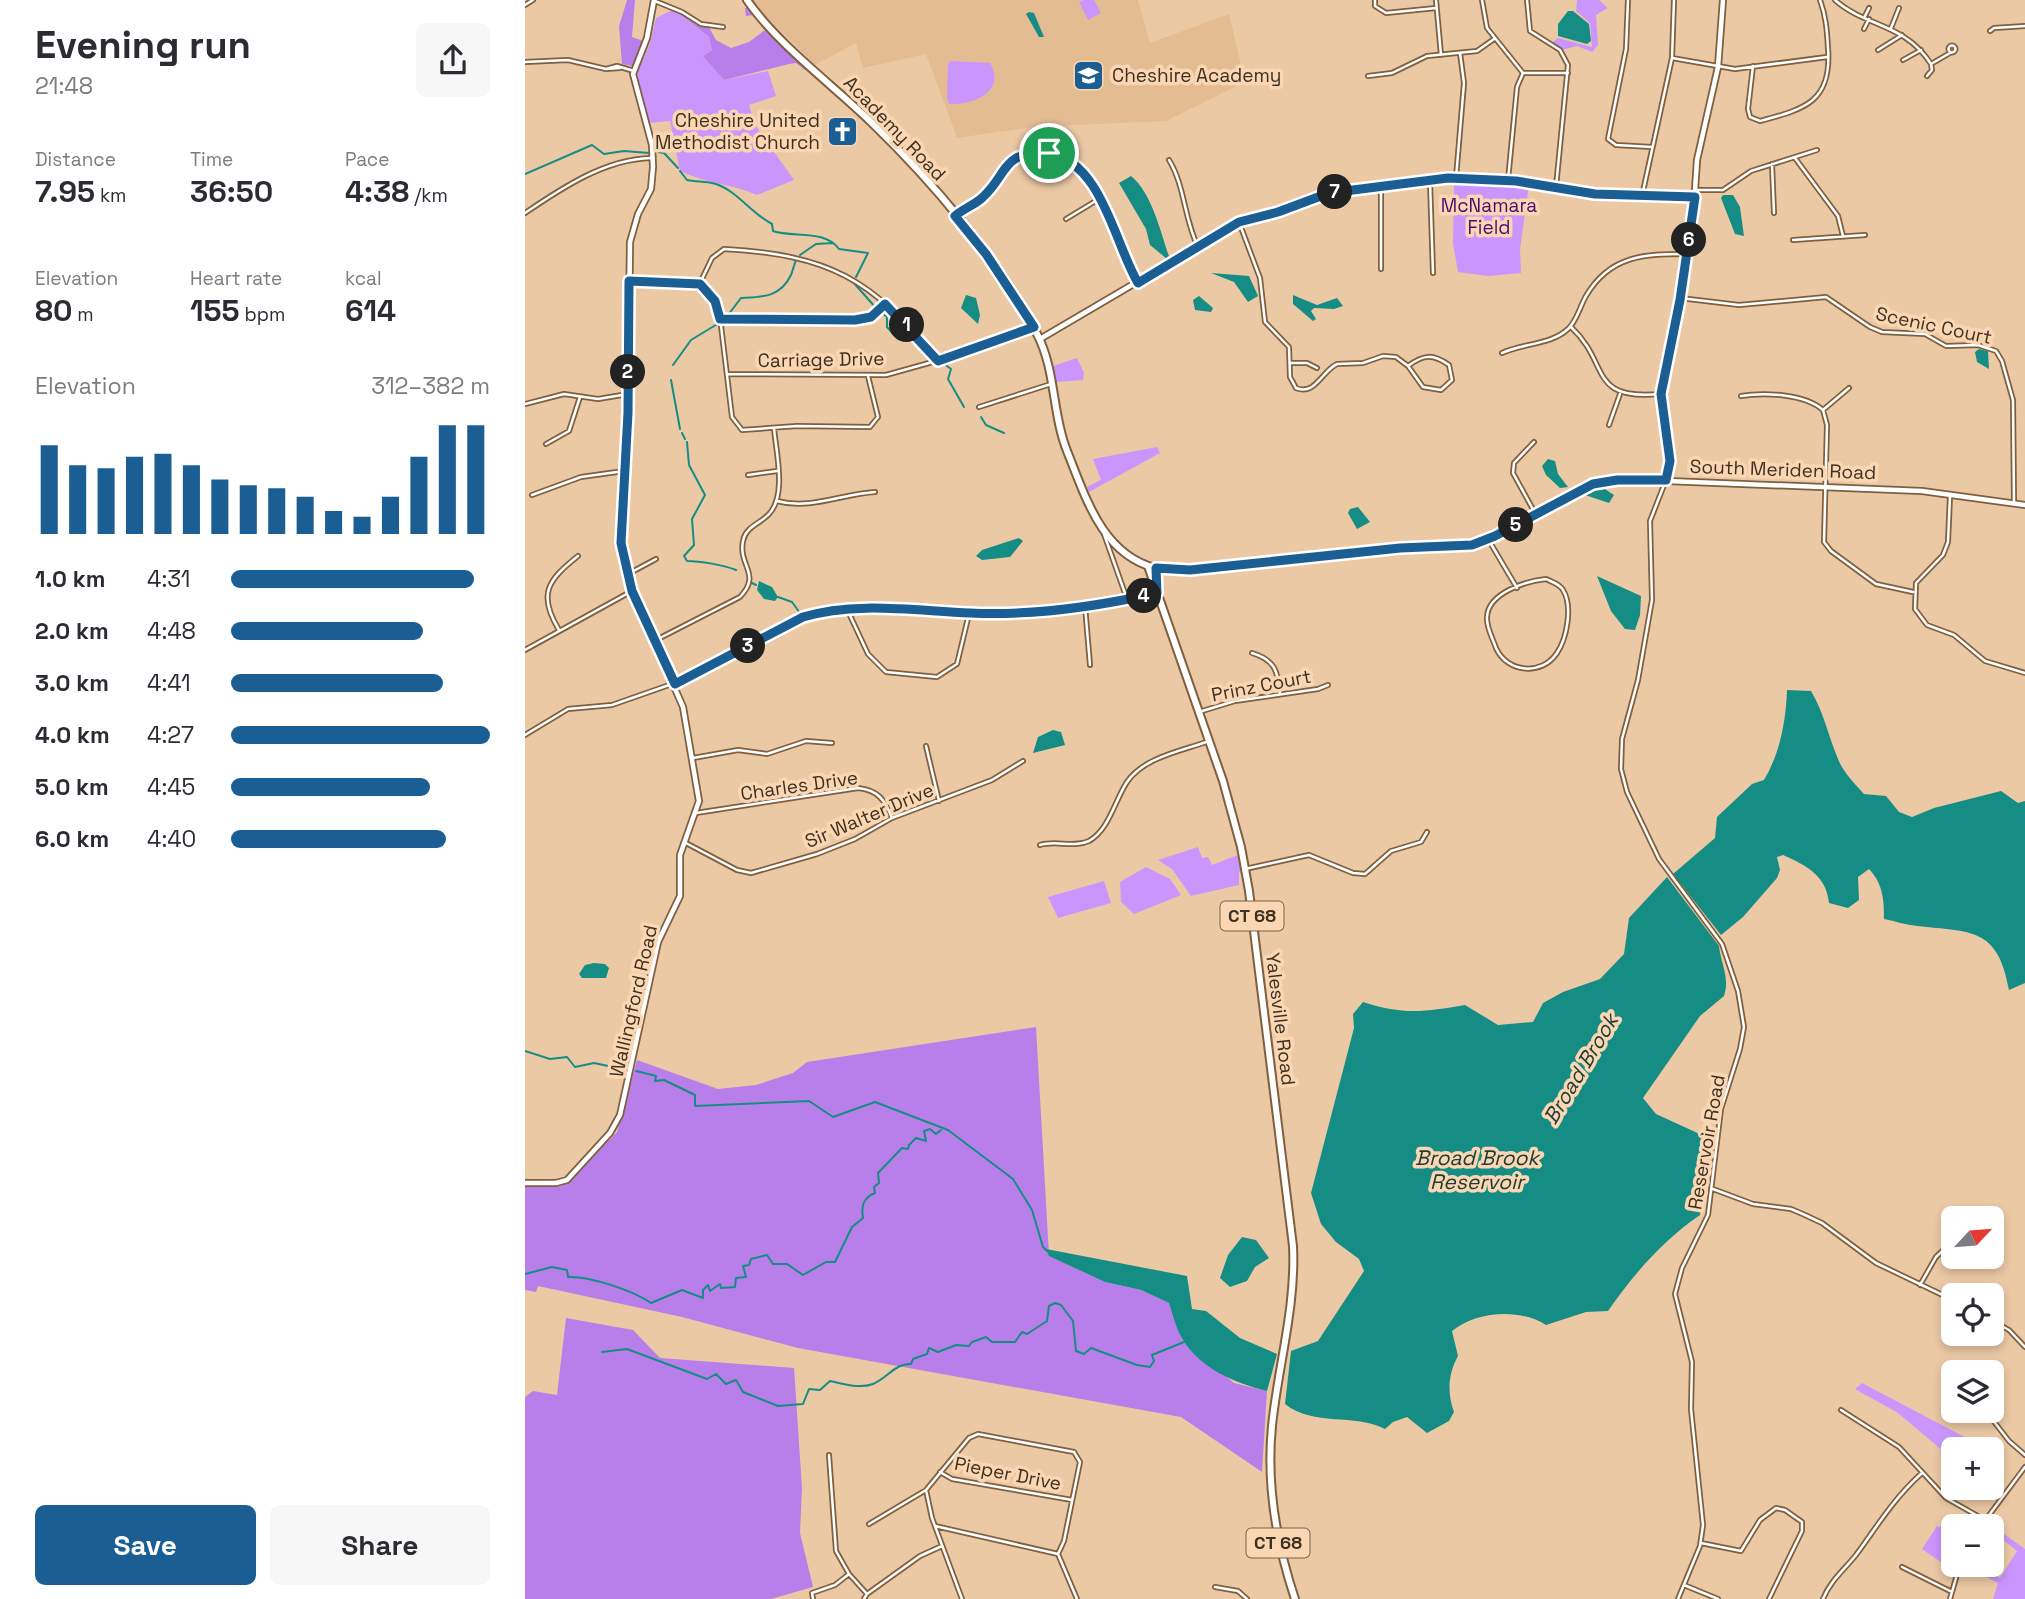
<!DOCTYPE html>
<meta charset="utf-8">
<style>
:root{--surface:#fff;--page:#f7f7f7;--text:#2b2b33;--muted:#7c7c81;--accent:#1b5e93}
body{margin:0;font-family:"Space Grotesk",sans-serif;background:var(--page);color:var(--text);height:100vh;display:flex;flex-direction:column;font-size:26px;white-space:nowrap}
*{box-sizing:border-box;margin:0}
p{font-size:23px;color:var(--muted)}
.icon{flex:none;width:38px;height:38px;fill:none;stroke:currentColor;stroke-width:2;stroke-linecap:round;stroke-linejoin:round}
.map{position:relative;flex:1;overflow:hidden}
.side{display:flex;flex-direction:column;background:var(--surface);width:525px}
.side>*{flex:none}
.needle{width:46px;rotate:64deg}
.tools{position:absolute;left:1416px;top:1206px;display:grid;gap:14px}
.tools a{display:grid;place-items:center;width:63px;height:63px;border-radius:10px;background:var(--surface);box-shadow:0 4px 10px #0003;font-size:35px}
.pin{position:absolute;display:grid;place-items:center;width:60px;height:60px;color:#fff;margin:-30px;border:4px solid #fff;border-radius:50%;box-shadow:0 2px 7px #0007}
.km{position:absolute;width:35px;height:35px;margin:-18px;border-radius:50%;background:#222;color:#fff;font-size:19px;line-height:35px;text-align:center}
.round{display:grid;place-items:center;flex:none;width:74px;height:74px;border-radius:10px;background:var(--page)}
.headline{display:flex;align-items:center;justify-content:space-between;height:119px;padding:0 35px}
h1{font-size:38px;font-weight:700;line-height:52px}
.metrics{display:grid;grid-template-columns:repeat(3,1fr);gap:10px;height:119px;padding:7px 35px}
.metrics div{display:grid;align-content:center}
.metrics b{font-size:30px;font-weight:700}
.metrics small{font-size:19px;font-weight:400}
.metrics p{font-size:19px}
.chart{height:196px;padding:14px 35px}
.chart p{display:flex;justify-content:space-between}
.chart svg{width:100%;height:126px;margin-top:7px;stroke:var(--accent);stroke-width:6}
.cta{display:flex;gap:14px;margin-top:auto;padding:14px 35px}
.cta a{flex:1;height:80px;border-radius:10px;background:var(--accent);color:#fff;font-size:28px;font-weight:700;line-height:80px;text-align:center}
.cta a+a{background:var(--page);color:var(--text)}
ul{padding:0 35px;list-style:none;font-size:23px}
li{display:grid;grid-template-columns:112px 84px 1fr;align-items:center;height:52px}
li i{height:18px;border-radius:9px;background:var(--accent)}
main{display:flex;flex:1;min-height:0}
.map>svg:first-child{display:block}
.built{fill:#e4bc92}
.green{fill:#cb95fe}
.forest{fill:#b87feb}
.water{fill:#158d85}
.lines{fill:none;stroke-linecap:round;stroke-linejoin:round}
.stream{stroke:#158d85;stroke-width:2}
.minor-casing{stroke:#7e5f3e;stroke-width:6}
.tertiary-casing{stroke:#7e5f3e;stroke-width:8}
.secondary-casing{stroke:#7e5f3e;stroke-width:8}
.primary-casing{stroke:#7e5f3e;stroke-width:10}
.minor{stroke:#fff;stroke-width:2.5}
.tertiary{stroke:#fff;stroke-width:4.5}
.secondary{stroke:#fff;stroke-width:4.5}
.primary{stroke:#fff;stroke-width:6}
.route-casing{stroke:#fff;stroke-width:14}
.route{stroke:#1b5e93;stroke-width:9}
.labels{text-anchor:middle;stroke-width:7;stroke-linejoin:round;paint-order:stroke}
.shield{fill:#fad6b2;stroke:#76624d;stroke-width:2}
.shield-label{font-size:18px;font-weight:bold;fill:#3e3022}
.poi-label{font-size:19px;fill:#3e3022;stroke:#fad6b2;text-anchor:start}
.street-label{font-size:19px;fill:#3e3022;stroke:#fad6b2}
.park-label{font-size:19px;fill:#4a0d70;stroke:#fad6b2}
.water-label{font-size:21px;font-style:italic;fill:#1b3b38;stroke:#fad6b2}
</style>
<main>
<section class="side">
<div class="headline"><div><h1>Evening run</h1><p>21:48</p></div><a class="round"><svg class="icon" aria-label="share" viewBox="0 0 24 24"><path d="M12 15V3M7 8l5-5 5 5M5 13v7h14v-7"/></svg></a></div>
<div class="metrics">
<div><p>Distance</p><b>7.95<small> km</small></b></div>
<div><p>Time</p><b>36:50</b></div>
<div><p>Pace</p><b>4:38<small> /km</small></b></div>
</div>
<div class="metrics">
<div><p>Elevation</p><b>80<small> m</small></b></div>
<div><p>Heart rate</p><b>155<small> bpm</small></b></div>
<div><p>kcal</p><b>614</b></div>
</div>
<div class="chart"><p><span>Elevation</span>312–382 m</p>
<svg viewBox="0 0 160 44" preserveAspectRatio="none"><path d="M5 44V13M15 44V20M25 44V21M35 44V17M45 44V16M55 44V20M65 44V25M75 44V27M85 44V28M95 44V31M105 44V36M115 44V38M125 44V31M135 44V17M145 44V6M155 44V6"/></svg>
</div>
<ul>
<li><b>1.0 km</b>4:31<i style="width:94%"></i></li>
<li><b>2.0 km</b>4:48<i style="width:74%"></i></li>
<li><b>3.0 km</b>4:41<i style="width:82%"></i></li>
<li><b>4.0 km</b>4:27<i style="width:100%"></i></li>
<li><b>5.0 km</b>4:45<i style="width:77%"></i></li>
<li><b>6.0 km</b>4:40<i style="width:83%"></i></li>
</ul>
<div class="cta"><a>Save</a><a>Share</a></div>
</section>
<div class="map">
<svg width="1500" height="1599" viewBox="0 0 1500 1599">
<rect width="100%" height="100%" fill="#ecc9a5"/>
<path class="built" d="M225 0H613L625 43 704 14 720 82 641 121 507 127 432 138 401 54 338 68 331 43 290 65Z"/>
<path class="green" d="M559 0H569L576 13 563 20 554 2Z
M1052 0H1074L1083 8 1071 15 1073 45 1067 52 1052 46 1037 50 1026 43 1033 38 1067 47 1065 23 1051 11Z
M149 9 184 37 187 50 179 55 199 80 243 71 251 96 224 105 230 125 269 180 232 195C207 184 180 183 155 171L145 121 123 123 112 74 125 43 131 18Z
M426 61 465 63C482 92 447 105 424 104L422 98 423 64Z
M929 179 1004 185 995 249 996 273 963 276 933 272 928 244Z
M552 358 559 373 558 380 530 382 528 366Z
M632 447 635 453 564 492 562 487 576 480 568 459Z
M673 847 677 858 683 857 687 865 713 855 716 871 714 872V885L666 896 647 869 633 860Z
M621 867 645 879 656 895 609 914 596 902 595 882Z
M579 881 586 903 533 918 523 897Z
M1337 1383 1449 1442 1444 1449H1428L1427 1476 1417 1469 1424 1456 1373 1413 1330 1389Z
M1465 1524 1500 1549V1599H1468L1473 1583 1439 1565H1452L1475 1578 1492 1551 1467 1531Z
M1412 1526 1428 1531V1550L1422 1561 1438 1571 1437 1577 1397 1549Z"/>
<path class="forest" d="M102 0H110L107 37 118 41 108 66 97 64 94 26Z
M220 8H224L286 69 280 70 271 63 264 64 199 80 178 56 187 50 184 37 149 9 175 27H184L191 40 206 48 224 42 240 30 228 15 221 16Z
M511 1027 524 1255 580 1282 616 1290 644 1303 657 1339 709 1383 742 1391 737 1472 656 1417 273 1348 157 1317 13 1286 11 1292 0 1290V1186H36L43 1182 92 1132 112 1060 193 1089 231 1085 268 1073 282 1062Z
M41 1318 108 1330 135 1358 269 1368 277 1488 275 1533 288 1587 246 1599H0V1397L8 1391 32 1395Z"/>
<path class="water" d="M1043 11H1048L1064 24 1066 41 1062 44 1033 36V24Z
M504 12 509 13 519 37H514L501 14Z
M606 176C627 193 635 231 644 256L642 259 625 245 621 229 594 183Z
M1198 195H1208L1215 207 1219 236 1210 234 1196 198Z
M686 273 724 276 733 296 723 302 709 282Z
M441 295 451 298 455 315 453 324 436 308Z
M768 295 792 305 812 298 818 306 809 309 789 308 786 311 791 319 788 321 768 304Z
M674 296 688 308 686 312 670 310 668 300Z
M1454 349 1463 351 1464 369 1452 362 1450 352Z
M1023 459 1030 461 1033 474 1043 487 1035 488 1021 475 1017 466Z
M1080 489 1089 495 1084 503 1060 495 1063 491Z
M833 507 845 522 832 529 823 513 825 509Z
M494 538 498 541 485 557 457 560 451 556 457 550Z
M1072 576 1116 596 1115 615 1110 630 1100 629 1086 611Z
M234 581 247 587 253 597 250 601 239 599 232 590Z
M1262 690 1286 691C1299 713 1303 735 1313 759 1318 772 1330 784 1339 794L1361 796 1374 812 1387 817 1409 808 1476 791 1493 803 1500 801V983L1484 990C1473 927 1446 932 1392 926 1381 925 1370 921 1359 919 1359 899 1358 884 1344 869L1333 877 1334 900 1323 908 1304 903C1301 875 1282 866 1258 855L1252 857 1255 870 1252 878 1218 917 1196 935 1148 874 1190 838 1192 817 1227 784 1239 780C1255 753 1261 721 1262 690Z
M528 730 536 732 540 745 508 753 513 737Z
M1142 877 1194 946C1196 964 1205 978 1199 996L1175 1016 1118 1098 1131 1114 1179 1136 1184 1153 1175 1215C1137 1241 1109 1274 1083 1311L1061 1312 1021 1325C995 1308 951 1311 927 1331L933 1356C923 1374 922 1393 929 1412L924 1421 902 1433 882 1417 868 1422 860 1429C829 1413 789 1427 760 1404L766 1351 793 1341 839 1271 834 1259 811 1242 796 1224 786 1193 829 1028 828 1014 838 1002C878 1015 899 1012 940 1005L973 1025 1008 1022 1018 1003 1038 992 1075 979 1099 954 1104 918Z
M69 963 80 964 84 968 81 978H57L54 974 60 965Z
M717 1237 731 1240 744 1258 730 1267 722 1281 705 1287 695 1278 703 1255Z
M521 1249 662 1276 667 1309 681 1311 715 1338 752 1354 742 1391C710 1383 676 1369 658 1340 651 1329 648 1315 644 1303L616 1290 580 1282 524 1256Z"/>
<g class="lines">
<path class="stream" d="M133 152 139 153 153 168
M155 171 162 180C171 182 183 181 191 184 212 191 227 214 247 224L248 231C268 238 300 229 314 249L343 253 331 277
M0 174 67 145 79 154 99 151 124 153
M275 255 291 244 308 243
M328 282 351 308
M357 313 362 317V327L373 339H385L398 351
M203 315 216 298C236 297 255 298 266 275 268 270 269 264 272 258
M418 363 426 369 423 379 439 407
M148 365 166 340 194 323
M146 380 155 429
M456 417 461 425 479 433
M157 433 160 439
M162 442 164 465 180 495 167 519 169 545 159 556 162 561C175 561 199 565 211 570
M227 583 231 585
M253 597 267 602 275 613
M0 1051 25 1059 42 1057 50 1067 69 1063 102 1070
M111 1071 131 1076 130 1081 139 1080 170 1095V1106L284 1101 308 1117 350 1102 423 1130 488 1179 507 1210 518 1247 522 1251
M0 1274 27 1267 42 1270 43 1277C65 1276 109 1291 126 1303L157 1290 178 1298V1290L183 1285 185 1291 195 1284 196 1288 210 1287 211 1278 221 1277 218 1266 224 1265 226 1259 242 1255 248 1264H262L278 1275 301 1262H310L327 1227 338 1218C336 1206 338 1198 350 1193L349 1187 354 1183 353 1173 377 1148 383 1149 384 1145 391 1138 401 1141 399 1131 405 1129 411 1134 416 1130
M77 1352 102 1349 182 1379 191 1374 201 1384 211 1380 218 1392 253 1406 278 1404 284 1389 295 1390 305 1381C319 1384 334 1389 348 1384 363 1378 370 1363 386 1364L388 1359 402 1354 404 1348 413 1352 431 1345 444 1346 447 1342 461 1337 467 1342H490L497 1332 502 1334 522 1321 524 1306 530 1303 536 1305 548 1321 551 1351 559 1354 566 1348 612 1365 625 1367 629 1361 627 1355 659 1342"/>
<defs>
<path id="minor" d="M850 0V6L861 13 911 8
M911 0 916 55
M957 0 962 28 998 73
M1002 0 1005 31 1035 50 1043 65 1031 187
M1103 0 1101 49 1083 139 1091 145 1127 147
M1310 0C1340 27 1380 23 1406 64
M130 1 157 12 176 24 198 27
M0 5 8 0
M1340 16 1344 8
M1366 28 1374 8
M1339 29 1344 19
M1465 31 1469 28 1500 26
M1423.5 49a3.5 3.5 0 1 1 7 0a3.5 3.5 0 1 1-7 0Z
M1353 50 1377 35
M1147 58 1210 69 1302 57
M1378 60 1396 50
M0 62 43 60 81 69
M1406 64 1425 53
M1228 66 1223 109 1225 117 1235 121C1280 109 1307 102 1303 48 1302 31 1301 16 1295 0
M95 68 81 69 92 66 109 71
M998 73H1043
M843 76 867 73 902 56 952 51 969 39
M1402 76 1407 70 1406 64
M1270 158 1313 216 1318 236
M644 160C660 186 659 219 673 247
M1247 164 1249 213
M931 178 939 83 935 53
M983 180 992 87 998 73
M905 182 908 273
M1170 190H1198L1226 171 1292 150
M1117 196 1147 58 1149 0
M0 213C37 188 80 159 126 158
M433 213C441 206 453 204 460 195 467 187 471 176 479 168 505 143 545 151 565 180L611 281
M541 219 574 199
M714 222 735 278 740 322 764 347 765 377 771 388C790 396 797 371 812 364L838 363 858 356 871 357 883 366 898 387 916 390 927 380 924 365C908 354 899 354 883 366
M1268 240 1340 235
M856 269V187
M105 280 175 283
M175 283 194 309 207 417 217 430 272 426 345 427 353 417 343 376
M175 283 187 258 199 249C304 255 347 278 413 361
M1155 298 1214 305 1301 297 1345 327 1357 332 1400 334 1421 346 1453 345 1471 351 1477 361 1488 400 1489 502
M195 319 329 320 346 317 360 304
M1046 327C1086 364 1062 401 1136 394
M977 353C998 343 1026 345 1043 329 1052 321 1055 306 1061 296 1085 255 1120 254 1161 254
M765 363H782L792 368
M202 374 361 375 447 351 506 329
M1216 396C1239 392 1280 394 1298 410L1302 425 1299 542 1306 551 1351 584 1388 592
M0 404 39 394 73 399 103 394
M454 407 526 384
M1298 410 1324 388
M1084 425 1095 394
M1009 442 989 463 988 473 1010 513
M21 444 44 431 55 397
M223 475 252 471
M1141 480 1125 521 1127 600 1113 680 1097 739 1096 769 1102 792 1134 859 1197 944 1213 991 1219 1027 1215 1049 1196 1109 1183 1215 1157 1268 1150 1294 1167 1362 1166 1409 1178 1525 1175 1546 1153 1599
M7 495 56 477 99 471
M1425 496 1423 542 1418 555 1391 583 1390 609 1402 625 1429 635 1460 661 1500 673
M252 501C285 510 317 494 350 492
M579 534 602 599
M963 539 992 588
M103 574 131 559
M1021 579C1027 582 1035 584 1038 590 1048 606 1042 638 1032 653 1017 676 982 673 971 648 968 639 961 627 962 617 963 593 1001 581 1021 579Z
M560 606 565 665
M322 609 343 654 361 672 412 677 432 664 444 614
M34 630C12 594 23 580 53 556
M131 640 215 597C237 574 213 566 218 541 221 526 235 524 244 514 262 495 251 452 249 428
M0 650 107 591
M727 653C750 660 753 671 755 694
M150 684 278 617C331 601 391 611 445 613 508 616 570 605 632 594
M674 712 710 701 793 689 803 685
M0 735 43 709 87 705 147 684
M401 746 414 801
M168 758 213 750 242 754 281 741 307 743
M171 813 333 788C353 790 360 800 367 818
M159 842 212 870 226 873 292 854 330 839 367 818 467 780 498 761
M515 845C531 840 548 848 564 841 584 830 590 800 602 782 619 757 657 751 684 741
M720 869 784 855 828 873 840 874 866 851 896 842 902 832
M1188 1189 1228 1204 1266 1209 1280 1215 1297 1223 1351 1263 1428 1300
M1466 1242 1475 1248
M1395 1285 1411 1257 1428 1241
M1466 1320 1484 1330 1500 1347
M1426 1389 1428 1390
M1316 1410 1374 1447 1421 1498 1460 1520
M1460 1410 1484 1441 1500 1455
M304 1455 311 1551 324 1574 342 1594 339 1599
M415 1472 427 1479 547 1500
M401 1490 407 1518 437 1599
M344 1524 401 1490 444 1438 453 1434 549 1452 555 1462 539 1541 533 1554
M410 1526 533 1554 552 1599
M1456 1526 1500 1467
M1176 1543 1216 1551 1235 1520 1251 1508 1260 1510 1277 1522V1531L1244 1599
M1377 1567 1427 1592
M1159 1585 1193 1599
M690 1587 713 1591 722 1599
M342 1594 395 1556 417 1546
M288 1599 287 1593 310 1585 324 1574
M1298 1599C1305 1581 1319 1570 1331 1555 1353 1525 1369 1498 1397 1473
M1425 1599 1435 1564"/>
<path id="tertiary" d="M515 339 714 222 753 212 804 193 923 178 983 180 1070 194 1170 197
M1141 480 1145 461 1136 394 1168 220 1172 160 1193 67 1198 0
M0 1183H31L42 1180 85 1133 95 1115 133 942 155 896V855L174 801 158 707 107 591 96 543 103 405 105 242 113 214 126 189 128 167 127 145 108 74 122 38 129 0"/>
<path id="secondary" d="M630 568 665 570 875 548 947 545 970 536 1051 491 1092 479 1397 491 1500 505"/>
<path id="primary" d="M222 0C253 45 307 84 346 122 405 179 476 261 512 334 531 370 527 414 542 451 561 498 577 554 630 568L631 585
M623 566 698 781 716 847 724 891 768 1246C771 1308 753 1366 747 1426 741 1486 751 1542 770 1599"/>
</defs>
<use href="#minor" class="minor-casing"/>
<use href="#tertiary" class="tertiary-casing"/>
<use href="#secondary" class="secondary-casing"/>
<use href="#primary" class="primary-casing"/>
<use href="#minor" class="minor"/>
<use href="#tertiary" class="tertiary"/>
<use href="#secondary" class="secondary"/>
<use href="#primary" class="primary"/>
</g>
<g class="lines">
<defs>
<path id="route" d="M524 153C577 163 589 242 613 283L714 222 753 212 804 193 923 178 991 181 1070 194 1170 197 1155 300 1136 394 1145 461 1141 480H1092L1068 484 970 536 947 545 875 548 665 570 631 568 632 593C570 607 508 616 445 613 391 611 331 601 278 617L150 684 107 591 96 543 103 413 104 281 175 284 190 301 195 319 330 320 346 317 360 304 413 361 509 327 461 254 430 216C439 208 450 205 458 197 483 174 477 150 524 153Z"/>
</defs>
<use href="#route" class="route-casing"/>
<use href="#route" class="route"/>
</g>
<defs>
<symbol id="school-square" viewBox="-11 -11 22 22"><rect x="-9" y="-9" width="18" height="18" rx="4" fill="#1b5e93" stroke="#fad6b2"/><path d="M0-5L7-2L0 1L-7-2ZM-4 1L0 2.5L4 1V4Q0 6-4 4Z" fill="#fff"/></symbol>
<symbol id="church-square" viewBox="-11 -11 22 22"><rect x="-9" y="-9" width="18" height="18" rx="4" fill="#1b5e93" stroke="#fad6b2"/><path d="M-1.2-6h2.4v3.5h3.3v2.4h-3.3V6h-2.4V-.1h-3.3v-2.4h3.3Z" fill="#fff"/></symbol>
</defs>
<g fill-rule="evenodd">
<use href="#school-square" x="546" y="58" width="35" height="35"/>
<use href="#church-square" x="300" y="114" width="35" height="35"/>
</g>
<g class="labels">
<g class="shield">
<rect x="695.5" y="901.5" width="63" height="29" rx="5"/>
<rect x="721.5" y="1528.5" width="63" height="29" rx="5"/>
</g>
<g class="shield-label">
<text x="727" y="922">CT 68</text>
<text x="753" y="1549">CT 68</text>
</g>
<g class="poi-label">
<text x="587" y="82">Cheshire Academy</text>
<text x="295" y="127" text-anchor="end">Cheshire United<tspan x="295" dy="22">Methodist Church</tspan></text>
</g>
<g class="street-label">
<text transform="translate(370 128) rotate(46)" y="7">Academy Road</text>
<text transform="translate(1409 325) rotate(12)" y="7">Scenic Court</text>
<text transform="translate(296 359) rotate(-1)" y="7">Carriage Drive</text>
<text transform="translate(1258 469) rotate(2)" y="7">South Meriden Road</text>
<text transform="translate(736 685) rotate(-11)" y="7">Prinz Court</text>
<text transform="translate(274 785) rotate(-8)" y="7">Charles Drive</text>
<text transform="translate(344 815) rotate(-23)" y="7">Sir Walter Drive</text>
<text transform="translate(108 1001) rotate(-77)" y="7">Wallingford Road</text>
<text transform="translate(756 1019) rotate(83)" y="7">Yalesville Road</text>
<text transform="translate(1181 1142) rotate(-80)" y="7">Reservoir Road</text>
<text transform="translate(483 1473) rotate(11)" y="7">Pieper Drive</text>
</g>
<g class="park-label">
<text x="964" y="212">McNamara<tspan x="964" dy="22">Field</tspan></text>
</g>
<g class="water-label">
<text transform="translate(1056 1069) rotate(-59)" y="7">Broad Brook</text>
<text x="952" y="1165">Broad Brook<tspan x="952" dy="24">Reservoir</tspan></text>
</g>
</g>
</svg>
<div class="tools">
<a><svg class="needle" viewBox="-14 -14 28 28"><path d="M0-13l5 13h-10z" fill="#e53935"/><path d="M0 13l5-13h-10z" fill="#7c7c81"/></svg></a>
<a><svg class="icon" aria-label="locate" viewBox="0 0 24 24"><circle cx="12" cy="12" r="6"/><path d="M12 2v4M12 18v4M2 12h4M18 12h4"/></svg></a>
<a><svg class="icon" aria-label="layers" viewBox="0 0 24 24"><path d="M12 4l9 5-9 5-9-5zM3 14l9 5 9-5"/></svg></a>
<a>+</a>
<a>−</a>
</div>
<div class="pin" style="left:524px;top:153px;background:#1e9e55"><svg class="icon" aria-label="arrive" viewBox="0 0 24 24"><path d="M6 21V4h12l-3 4 3 4H6"/></svg></div>
<b class="km" style="left:382px;top:325px">1</b>
<b class="km" style="left:103px;top:372px">2</b>
<b class="km" style="left:223px;top:646px">3</b>
<b class="km" style="left:619px;top:596px">4</b>
<b class="km" style="left:991px;top:525px">5</b>
<b class="km" style="left:1164px;top:240px">6</b>
<b class="km" style="left:810px;top:192px">7</b>
</div>
</main>
